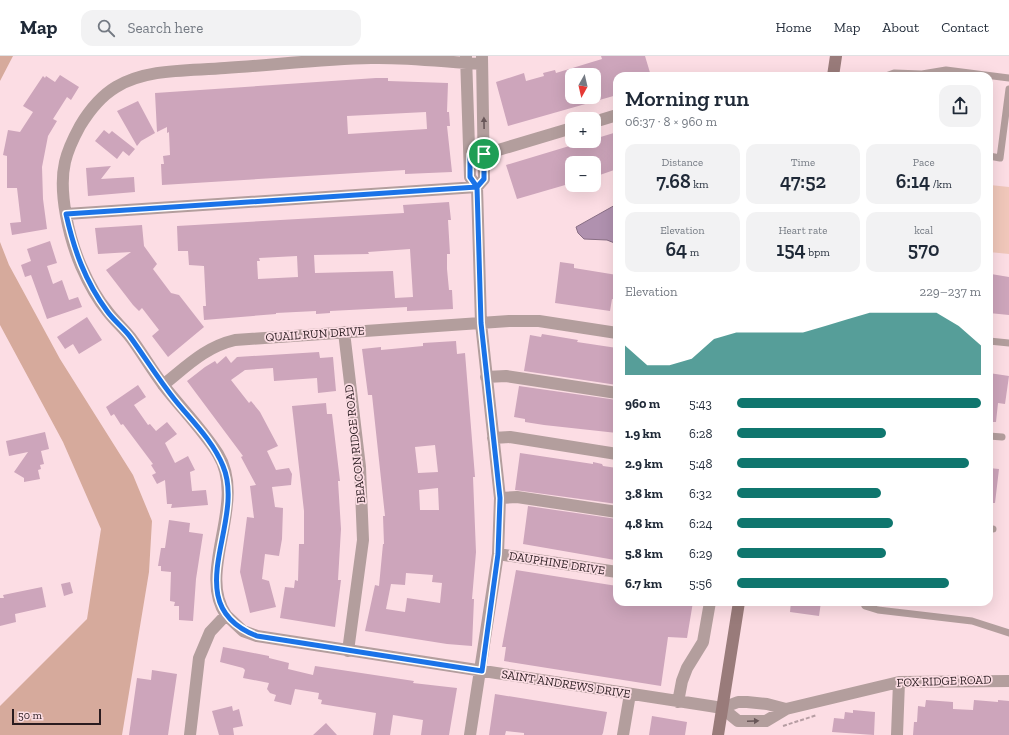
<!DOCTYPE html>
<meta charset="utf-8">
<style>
:root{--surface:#fff;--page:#f2f2f3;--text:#1f2937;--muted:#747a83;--line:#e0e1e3;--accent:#0f766e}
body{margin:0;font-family:"Zilla Slab",serif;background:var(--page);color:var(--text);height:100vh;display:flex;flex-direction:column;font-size:15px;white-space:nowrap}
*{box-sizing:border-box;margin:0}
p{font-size:13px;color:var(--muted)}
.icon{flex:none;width:22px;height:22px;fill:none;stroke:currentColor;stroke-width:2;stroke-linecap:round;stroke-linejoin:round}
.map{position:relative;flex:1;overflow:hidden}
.sheet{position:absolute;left:613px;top:16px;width:380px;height:534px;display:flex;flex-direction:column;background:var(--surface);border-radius:12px;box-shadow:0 4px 16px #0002}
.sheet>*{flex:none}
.needle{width:26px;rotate:188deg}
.controls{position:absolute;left:565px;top:12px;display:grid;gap:8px}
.controls a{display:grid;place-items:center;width:36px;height:36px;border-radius:8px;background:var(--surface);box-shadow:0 4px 16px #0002;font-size:20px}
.scale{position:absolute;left:12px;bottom:10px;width:89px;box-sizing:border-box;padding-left:4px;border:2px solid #2a1c20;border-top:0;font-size:11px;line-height:14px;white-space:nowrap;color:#2a1c20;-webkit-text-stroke:3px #fcdde4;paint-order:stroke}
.pin{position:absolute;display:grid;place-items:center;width:34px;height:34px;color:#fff;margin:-17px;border:2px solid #fff;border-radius:50%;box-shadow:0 1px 4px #0007}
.round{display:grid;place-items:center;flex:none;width:42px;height:42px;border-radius:12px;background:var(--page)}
.overview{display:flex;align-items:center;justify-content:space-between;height:68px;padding:0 12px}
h1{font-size:22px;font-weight:600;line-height:30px}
.figures{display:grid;grid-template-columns:repeat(3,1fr);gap:6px;height:68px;padding:4px 12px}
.figures div{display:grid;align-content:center;border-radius:10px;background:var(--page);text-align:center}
.figures b{font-size:20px;font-weight:600}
.figures small{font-size:11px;font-weight:400}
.figures p{font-size:11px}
.chart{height:112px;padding:8px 12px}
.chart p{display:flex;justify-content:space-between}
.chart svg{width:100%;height:72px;margin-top:4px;fill:var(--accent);opacity:.7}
ul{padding:0 12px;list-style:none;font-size:13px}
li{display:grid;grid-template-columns:64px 48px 1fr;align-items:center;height:30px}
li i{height:10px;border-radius:5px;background:var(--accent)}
header{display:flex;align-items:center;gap:24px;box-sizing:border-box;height:56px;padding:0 20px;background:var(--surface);border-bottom:1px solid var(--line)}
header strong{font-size:19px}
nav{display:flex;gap:22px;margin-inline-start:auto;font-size:14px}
.search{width:280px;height:36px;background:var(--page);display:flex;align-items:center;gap:10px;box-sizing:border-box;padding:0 14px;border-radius:12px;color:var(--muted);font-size:15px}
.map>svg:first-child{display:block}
.green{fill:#f0c7ba}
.forest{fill:#d6aa9c}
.water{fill:#b091af;stroke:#886e84}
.building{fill:#cda5bb;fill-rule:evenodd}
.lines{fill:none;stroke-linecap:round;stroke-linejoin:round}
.path{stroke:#b69da3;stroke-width:2;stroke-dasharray:4 2;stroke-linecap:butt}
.service{stroke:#b39e9d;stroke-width:7}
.minor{stroke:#b39e9d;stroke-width:12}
.secondary{stroke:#997b7a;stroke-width:12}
.oneway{fill:#685658}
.route-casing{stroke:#fff;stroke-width:8}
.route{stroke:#1a73e8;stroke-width:5}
.labels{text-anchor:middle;stroke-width:3.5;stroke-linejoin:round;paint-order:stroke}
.street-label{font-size:12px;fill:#2a1c20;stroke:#fcdde4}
</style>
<header>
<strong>Map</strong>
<div class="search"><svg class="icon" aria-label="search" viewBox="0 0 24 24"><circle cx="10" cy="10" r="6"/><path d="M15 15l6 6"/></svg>Search here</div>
<nav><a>Home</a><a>Map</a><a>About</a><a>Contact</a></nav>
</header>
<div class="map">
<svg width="1009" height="679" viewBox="0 0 1009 679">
<rect width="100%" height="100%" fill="#fcdde4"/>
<path class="green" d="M733 16H799L798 20H733Z
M990 129 1009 131V198L989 196Z"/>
<path class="forest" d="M0 0H13L0 25Z
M0 186 9 209 60 303 133 419 152 465 149 516 122 679H0V650L87 563 101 473 63 386 0 269Z"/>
<path class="water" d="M617 148V188L607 184 584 183 578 177 576 171Z"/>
<path class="building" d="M601 0H645L651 20H617V39L508 70 496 26 524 17 526 25 544 20 543 17 555 14 556 17 602 3ZM572 19H594V41H572Z
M60 19 79 31 71 44 67 41 53 63 57 65 48 80 42 111 43 143 47 173 12 179 10 167 21 166 17 132H7V100L3 99 8 74 20 76 33 56 23 50 43 20 45 22 46 20 55 26Z
M376 22H388V25L448 27 447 56H449L450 70H447L452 116 405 118V114L162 129 161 108H164L163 100 170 99 169 76 167 77V71L157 76 155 37ZM426 56 427 73 348 78 347 60Z
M138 45 155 77 141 85 137 90 117 55Z
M104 74 109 78 112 75 135 93 129 100 123 95 117 103 95 85Z
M617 76V113L594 121V107H572V127L517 143 506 109 586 85H594V83Z
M111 110 101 123 134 121 135 136 88 140 86 112Z
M449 146 451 164H448L450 198H447V213L449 234H452L453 253 407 255V251L330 255V257L316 258V255L276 257V258L204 264 203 250H206L204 210 189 209 188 195H178L177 170 404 157 403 149ZM410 193 413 241 395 242 393 215 315 217 314 199 369 198 368 196ZM297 200 298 221 258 223 257 205H260L259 202Z
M142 169 144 190 157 208 153 213 171 237 179 239 204 271 168 301 152 280 159 274 142 252 139 255 133 249 106 214 131 196 98 198 95 172Z
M50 185 57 207 47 210 53 228 62 224 69 244 78 241 82 251 47 263 31 219 25 221 21 209 31 205 27 193Z
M560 206 574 208V212L617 219V244L612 243 610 255 555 247Z
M991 218 1009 221V259L989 257V222Z
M87 261 102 284 79 298 73 288 65 293 57 281Z
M542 278 578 284 577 286 617 292V329L524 315 530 279 541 281Z
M456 285 457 298 465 297 475 421H473L476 496 472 543H474L472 590 447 588 365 575 375 529 379 530 383 488H384L383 460H385L372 339H368L362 293 381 291V294L423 290V287ZM435 389 438 416 418 417 415 391ZM438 432 439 454H420L419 434ZM406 517 433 519 432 526 442 527 440 547 407 542 405 556 386 553 391 528 405 529Z
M319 296 320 302 333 301 336 335 318 337 317 322 274 325 273 312 245 314 231 324 249 347 251 345 260 356 278 390 267 395 276 414 289 412 292 418 291 429 272 431 275 451 283 452 282 483 279 500 265 498 262 523 269 525 276 551 250 557 240 516 247 461 254 462 250 430 256 429 241 401 243 400 187 325 205 311 215 305 217 308 226 300 231 307 237 301Z
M989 317 1009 320 1005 348 998 347 996 366H989Z
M138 329 146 341 134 349 148 369 150 368 156 375 167 366 177 378 165 387 175 407 188 400 195 414 190 416 192 435 206 434 208 449 171 452 172 448H167L165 424 157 428 152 419 156 417 151 409 153 408 123 368 121 369 114 358 111 360 106 351Z
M519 330 617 344V377L544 369 525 366V363L514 361Z
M326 347 327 358H332L340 425H338L341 473 338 524H341L335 571 280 562 285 531 294 532 295 524 298 525 299 488H304V455L292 350Z
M45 376 49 393 41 395 44 408 40 409 41 413 38 414 40 423 24 426V422L14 416 28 396 9 400 6 385Z
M520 397 593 408V406L602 408 603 410 617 412V448L515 434Z
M989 412 999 413 995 447H989Z
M528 450 617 463 615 504 523 488Z
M169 464 190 467 189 476 203 478 196 523 193 565 179 564V550H174L175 546 170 545 171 516 161 515V510H158L161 492H165Z
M516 514 617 530V546H693L687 582 668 581 661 630 504 605 506 591H502Z
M70 526 73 537 64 540 61 528Z
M42 531 46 551 15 558 16 566 0 570V542H4L3 539Z
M791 546H821L819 560 790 556Z
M223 591 269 600V602L289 607 288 613 313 619 315 610 414 625 413 627 457 632 449 679H421L423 664 393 659 390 679H373L376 657 321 648 322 644 318 643 319 637 295 633 291 649 274 645 276 639 270 637 267 633 269 627 243 622 245 614 243 612 220 606Z
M152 614 177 618 168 679H129L137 622 151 624Z
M495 638 607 656 603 677 602 679H524V677L506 675 505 679H489Z
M926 644 953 646V653L973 654 974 644 998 646V644L1009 645V679H913L914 666H917L918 650 925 651Z
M232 650 233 655 239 653 243 670 233 672 234 679H219L212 655Z
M853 654 875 656 874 679 832 676 834 662 844 663 845 656 853 657Z
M652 660 687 666 685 679H649Z
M326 667 337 679H313Z"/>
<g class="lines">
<path class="path" d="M783 670 817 659"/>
<path class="service" d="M886 20 894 17 922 18 946 14 1009 22
M989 100 1000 102 1009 33
M989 285 1009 287
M989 380 1002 381
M989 473H993
M863 546 865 550 878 554 972 565 1009 577"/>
<path class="minor" d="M466 0 470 121 477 131 481 267 500 442 498 498 470 679
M594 66 617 59
M477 98H485L572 72
M477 131 484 123 482 1
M66 158 477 131
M344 276 360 411 363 484 348 595
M486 321 506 320 617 337
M163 329C187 310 205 291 235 284L509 265H539L617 277
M493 382 510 381 617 398
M500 442 517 441 617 456
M498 498 617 516
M226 559 243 575 257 580 710 650 722 652 738 646H747L767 648 786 653
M678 646 682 625 687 612 703 586 710 546
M722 652 738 665H766L786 653 899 626 1009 625
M190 679 199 602 210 576 226 559C196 515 248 447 218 398 203 374 181 352 164 330 152 314 142 297 131 282 124 273 115 265 108 256 97 243 88 226 81 210 69 182 58 136 65 106 68 93 74 81 80 70 89 55 101 40 116 31 147 12 190 15 225 12 274 9 322 3 371 2 408 1 445 6 482 8
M623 679 630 638
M897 679 899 626"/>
<path class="secondary" d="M833 20 836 0
M718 679 739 546"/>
</g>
<defs><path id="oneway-solid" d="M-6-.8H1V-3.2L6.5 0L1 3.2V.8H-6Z"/></defs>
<g class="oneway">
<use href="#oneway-solid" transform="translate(484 67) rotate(-91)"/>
<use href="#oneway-solid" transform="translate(753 665) rotate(-2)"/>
</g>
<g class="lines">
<defs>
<path id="route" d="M484 98V123L477 131 66 158C74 194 85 225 107 255 114 265 124 272 131 282 146 303 159 324 175 344 191 364 213 385 223 410 247 467 175 548 257 580L482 615 498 498 500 442 481 267 477 131 470 121V99L484 98"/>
</defs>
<use href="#route" class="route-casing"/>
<use href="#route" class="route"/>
</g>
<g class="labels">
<g class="street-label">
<text transform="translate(315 278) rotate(-4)" y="4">QUAIL RUN DRIVE</text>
<text transform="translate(355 388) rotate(-96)" y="4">BEACON RIDGE ROAD</text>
<text transform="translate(557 507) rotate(9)" y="4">DAUPHINE DRIVE</text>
<text transform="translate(944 625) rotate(-2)" y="4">FOX RIDGE ROAD</text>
<text transform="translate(566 628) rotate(9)" y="4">SAINT ANDREWS DRIVE</text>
</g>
</g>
</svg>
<div class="controls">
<a><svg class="needle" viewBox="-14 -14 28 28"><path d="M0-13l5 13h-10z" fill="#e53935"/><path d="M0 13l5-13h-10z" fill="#747a83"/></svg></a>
<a>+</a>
<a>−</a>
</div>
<div class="scale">50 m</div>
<div class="pin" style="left:484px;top:98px;background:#1e9e55"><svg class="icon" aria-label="arrive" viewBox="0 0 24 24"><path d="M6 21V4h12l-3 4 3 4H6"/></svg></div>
<section class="sheet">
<div class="overview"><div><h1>Morning run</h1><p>06:37 · 8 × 960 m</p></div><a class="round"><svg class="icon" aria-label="share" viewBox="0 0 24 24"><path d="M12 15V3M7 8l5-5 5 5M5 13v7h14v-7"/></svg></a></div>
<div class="figures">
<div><p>Distance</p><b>7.68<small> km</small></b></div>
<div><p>Time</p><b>47:52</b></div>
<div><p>Pace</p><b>6:14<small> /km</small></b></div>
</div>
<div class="figures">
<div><p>Elevation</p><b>64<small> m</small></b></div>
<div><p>Heart rate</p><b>154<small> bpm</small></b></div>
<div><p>kcal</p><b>570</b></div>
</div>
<div class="chart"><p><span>Elevation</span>229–237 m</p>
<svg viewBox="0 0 160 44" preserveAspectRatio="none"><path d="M0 44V26L10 38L20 38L30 34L40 22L50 18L60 18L70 18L80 18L90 14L100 10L110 6L120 6L130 6L140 6L150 14L160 26V44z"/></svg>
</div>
<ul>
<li><b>960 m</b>5:43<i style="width:100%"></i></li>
<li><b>1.9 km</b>6:28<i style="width:61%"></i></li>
<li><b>2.9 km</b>5:48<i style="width:95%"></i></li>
<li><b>3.8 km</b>6:32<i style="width:59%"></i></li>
<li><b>4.8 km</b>6:24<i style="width:64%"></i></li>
<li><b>5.8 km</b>6:29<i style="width:61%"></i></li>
<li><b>6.7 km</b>5:56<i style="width:87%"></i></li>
</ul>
</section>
</div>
